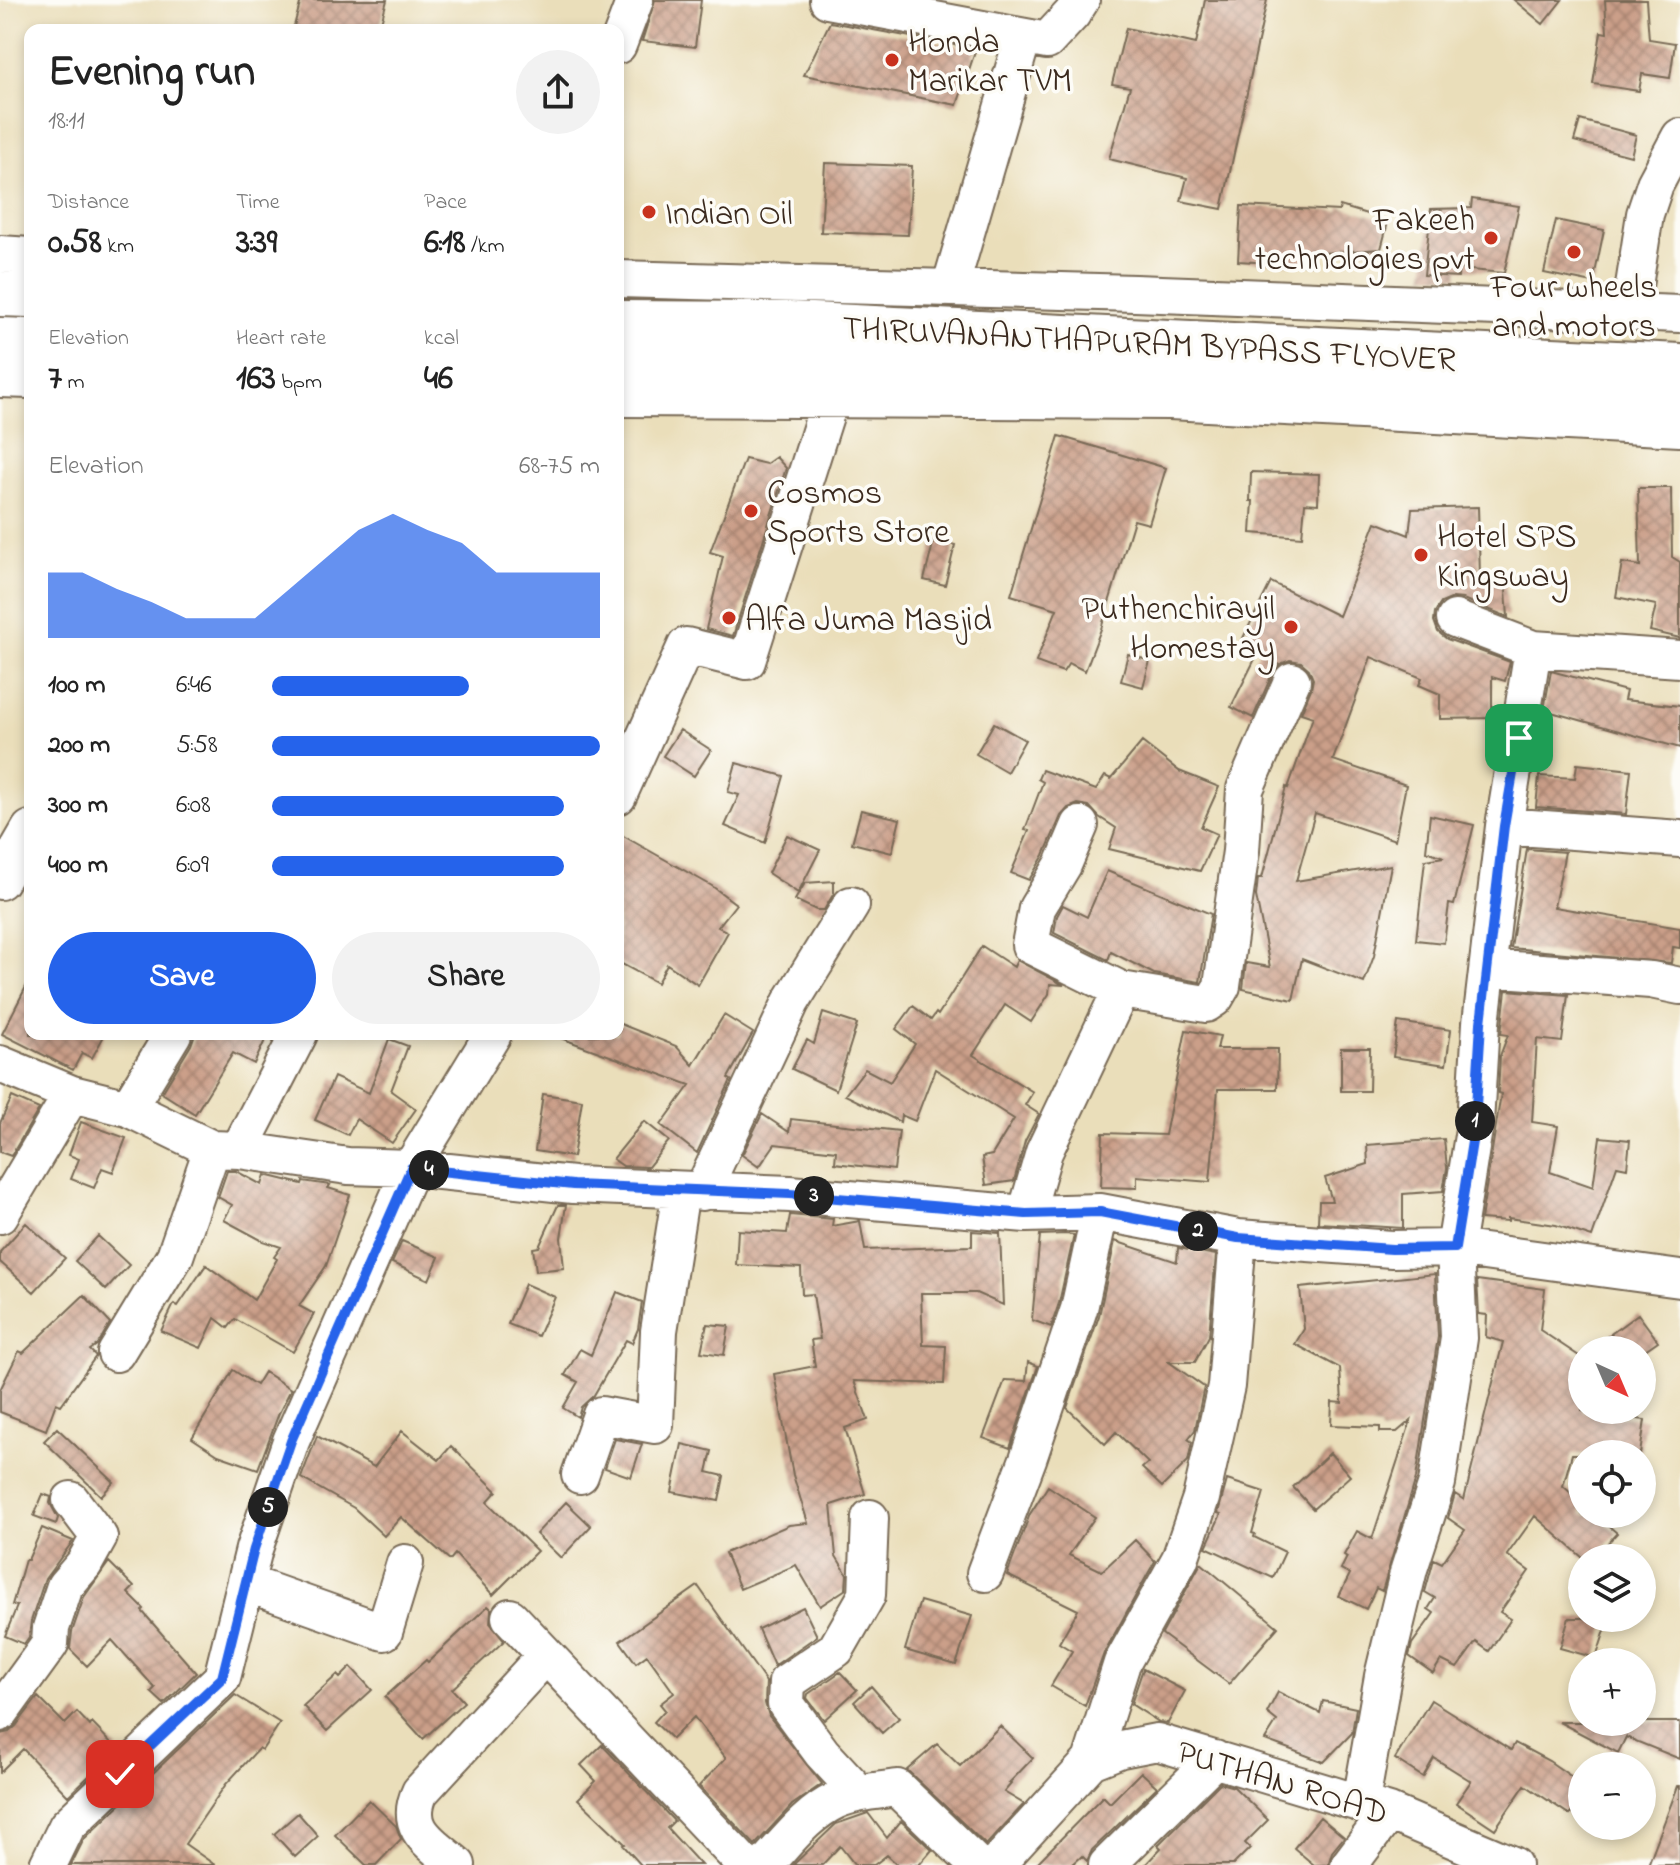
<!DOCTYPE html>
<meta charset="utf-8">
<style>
:root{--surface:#fff;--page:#f2f2f2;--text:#222;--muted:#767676;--accent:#2563eb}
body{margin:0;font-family:"Indie Flower",sans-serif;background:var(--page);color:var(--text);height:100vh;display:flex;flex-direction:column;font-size:30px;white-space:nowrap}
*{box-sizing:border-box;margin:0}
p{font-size:26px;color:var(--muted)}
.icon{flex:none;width:44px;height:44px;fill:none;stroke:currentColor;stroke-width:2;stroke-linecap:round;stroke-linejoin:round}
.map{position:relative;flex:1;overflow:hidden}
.panel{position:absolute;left:24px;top:24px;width:600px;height:1016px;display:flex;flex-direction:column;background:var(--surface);border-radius:16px;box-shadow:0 4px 12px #0003}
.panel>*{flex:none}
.needle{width:52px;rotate:136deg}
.controls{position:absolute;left:1568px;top:1336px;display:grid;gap:16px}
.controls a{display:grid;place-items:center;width:88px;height:88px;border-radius:50%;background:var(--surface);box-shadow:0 4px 12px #0003;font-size:40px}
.pin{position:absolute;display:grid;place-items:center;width:68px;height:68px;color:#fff;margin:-34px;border-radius:16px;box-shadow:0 4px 12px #0006}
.km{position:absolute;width:40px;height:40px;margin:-20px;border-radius:50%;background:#222;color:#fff;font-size:22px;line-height:40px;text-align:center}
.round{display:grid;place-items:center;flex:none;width:84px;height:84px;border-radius:42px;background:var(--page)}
.headline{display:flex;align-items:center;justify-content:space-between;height:136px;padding:0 24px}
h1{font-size:44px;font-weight:700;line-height:60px}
.figures{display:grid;grid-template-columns:repeat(3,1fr);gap:12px;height:136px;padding:8px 24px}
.figures div{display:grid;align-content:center}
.figures b{font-size:34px;font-weight:700}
.figures small{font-size:22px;font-weight:400}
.figures p{font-size:22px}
.chart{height:224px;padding:16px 24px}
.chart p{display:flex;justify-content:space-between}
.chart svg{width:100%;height:144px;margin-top:8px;fill:var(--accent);opacity:.7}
.cta{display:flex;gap:16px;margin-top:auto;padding:16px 24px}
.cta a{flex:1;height:92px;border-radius:48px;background:var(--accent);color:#fff;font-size:32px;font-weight:700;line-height:92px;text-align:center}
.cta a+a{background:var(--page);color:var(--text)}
ul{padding:0 24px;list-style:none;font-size:26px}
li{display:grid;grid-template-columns:128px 96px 1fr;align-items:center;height:60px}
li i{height:20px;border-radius:10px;background:var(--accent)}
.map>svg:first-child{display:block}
.building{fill:url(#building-cross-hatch)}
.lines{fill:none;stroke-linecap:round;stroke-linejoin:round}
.minor-casing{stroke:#786955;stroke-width:40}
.highway-casing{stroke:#786955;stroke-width:48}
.minor{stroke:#fff;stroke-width:36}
.highway{stroke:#fff;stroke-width:44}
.route-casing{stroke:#fff;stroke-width:16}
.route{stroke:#2563eb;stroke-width:10}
.poi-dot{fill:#c8321e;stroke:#fdfcf7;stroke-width:3}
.labels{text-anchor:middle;stroke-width:7;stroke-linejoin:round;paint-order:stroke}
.poi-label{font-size:34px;fill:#3b2a1e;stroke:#fdfcf7;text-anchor:start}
.street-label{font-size:34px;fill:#3b2a1e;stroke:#fdfcf7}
</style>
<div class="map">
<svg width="1680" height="1865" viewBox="0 0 1680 1865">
<defs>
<pattern id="building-cross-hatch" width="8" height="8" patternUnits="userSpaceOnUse" patternTransform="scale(2)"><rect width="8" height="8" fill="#cb9f89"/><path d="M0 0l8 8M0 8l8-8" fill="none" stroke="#a6826f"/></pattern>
</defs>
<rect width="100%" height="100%" fill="#fdfcf7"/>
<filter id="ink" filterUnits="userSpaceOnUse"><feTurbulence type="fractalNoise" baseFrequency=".0125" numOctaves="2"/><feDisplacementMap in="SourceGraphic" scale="16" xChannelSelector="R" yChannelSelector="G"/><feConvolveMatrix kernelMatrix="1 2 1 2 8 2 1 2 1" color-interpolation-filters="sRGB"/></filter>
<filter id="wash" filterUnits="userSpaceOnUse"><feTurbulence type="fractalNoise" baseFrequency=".006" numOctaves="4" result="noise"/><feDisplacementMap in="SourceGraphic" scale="32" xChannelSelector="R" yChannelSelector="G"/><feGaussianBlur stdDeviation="1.8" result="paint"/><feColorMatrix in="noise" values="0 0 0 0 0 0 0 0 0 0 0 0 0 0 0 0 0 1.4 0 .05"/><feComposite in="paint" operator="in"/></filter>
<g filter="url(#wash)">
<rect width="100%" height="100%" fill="#eadeba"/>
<g id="blocks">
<path class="building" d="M301 0H387L379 30H293Z
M655 0H701L695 47 642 41Z
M1205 0H1267L1222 209 1181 201 1187 178 1109 159 1130 87 1112 84 1126 28 1196 44Z
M1514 0H1562L1543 24Z
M1605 0H1646L1649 39 1675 43 1670 78 1642 74 1639 91 1593 84 1601 32 1607 33Z
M830 22 976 49 957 105 804 75Z
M1580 120 1636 135 1631 156 1574 141Z
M825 163 912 166 908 235 821 232Z
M1472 199 1519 206 1504 273 1459 269 1458 277 1424 275 1431 209 1471 208Z
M1241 206 1339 211 1340 206 1377 217 1387 226 1381 249 1310 254V265L1238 261Z
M1556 220 1604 230 1593 283 1544 273Z
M1059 436 1166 468 1149 524 1134 520 1101 629 1085 671 1069 663 1063 672 1036 662 1057 609 1011 595Z
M776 457 786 468 733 636 706 629 723 556 710 552 745 459 766 464Z
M1251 472 1319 474 1318 504 1305 503 1302 537 1251 533 1253 501H1250Z
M1638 488H1671L1672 557 1680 562V638L1650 631 1656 605 1616 597 1622 563 1640 566Z
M1478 507 1480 576 1505 577 1508 617 1463 599 1453 598 1441 603 1435 612 1434 621 1438 632 1447 639 1510 662 1505 681 1492 677V718L1440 719V694L1419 685 1422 678 1371 657 1333 760 1406 785 1395 840 1315 813 1296 881 1391 865 1374 956 1364 983 1302 959 1293 1000 1243 989 1246 963 1270 967 1256 896 1258 878H1262L1286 787 1288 788 1313 717 1301 713 1311 689 1313 679 1309 669 1301 662 1290 660 1280 664 1273 672 1253 718 1231 707 1261 647 1243 638 1271 582 1339 616 1376 522 1409 535 1412 509Z
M934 540 955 545 945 585 924 580Z
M1128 654 1150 661 1143 687 1121 681Z
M1551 671 1626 691 1624 700 1680 706V748L1544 710Z
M994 723 1025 740 1007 772 976 754Z
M680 730 711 750 694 776 663 756Z
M1142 742 1179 771 1219 787 1201 827 1217 834 1200 871 1109 849 1116 828 1099 817 1089 806 1078 804 1068 808 1061 816 1044 855 1029 880 1011 873 1029 831 1025 830 1043 782 1038 779 1042 770 1096 790 1105 776 1111 779Z
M736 763 784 776 765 843 725 826 739 795 728 792Z
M1577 764 1631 770 1626 814 1536 807 1539 776 1575 778Z
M861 810 900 819 892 853 852 843Z
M1430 815 1474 825 1454 905 1449 904 1444 943 1416 940 1425 860 1444 857 1426 851Z
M618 833 712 886 736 904 718 927 728 932 698 985 667 964 657 983 618 962Z
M787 835 820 850 798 893 768 873Z
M1527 849 1565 852 1554 907 1680 928V948L1673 947 1671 963 1511 948Z
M1107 871 1211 914 1200 982 1154 974 1111 952 1108 960 1054 933 1057 916 1063 905 1087 917Z
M834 881V893L824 910H816L795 900 805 883Z
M982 946 1014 967 1017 960 1064 985 1050 984 1049 994 1031 1022 1005 1005 973 1055 1033 1092 1025 1105 1039 1114 1025 1141 1014 1181 986 1185 982 1157 992 1155 1014 1119 935 1069 915 1121 901 1115 900 1122 845 1095 865 1069 890 1082 915 1044 896 1029 913 1006 931 1020 936 1013 938 1015Z
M30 979V1034H105L92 1058 82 1053 73 1070 2 1034Z
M1506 990 1568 995 1562 1042 1537 1039 1532 1122 1558 1126 1550 1172 1593 1187 1600 1137 1630 1140 1627 1168 1617 1166 1592 1237 1556 1225 1508 1218V1221L1481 1219 1501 1094 1498 1093 1500 1056 1508 1035 1501 1034Z
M823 1013 857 1024 836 1090 792 1069 807 1040 814 1044Z
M724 1015 753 1033 728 1078 731 1080 697 1153 661 1125 690 1085 555 1036 618 1034V1023L676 1046 693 1065Z
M1398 1022 1451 1030 1446 1065 1393 1057Z
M1186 1030 1220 1036 1217 1049H1278L1277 1089H1218L1210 1182 1137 1176V1188L1101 1187 1103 1133 1165 1135Z
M195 1034H268L254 1064 233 1053 195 1114 162 1093 191 1045Z
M389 1039 408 1046 391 1091 416 1109 392 1143 356 1119 348 1135 315 1120 334 1077 369 1093Z
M1341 1048H1370L1369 1091H1341Z
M543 1094 582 1100 573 1157 535 1151Z
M12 1097 39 1109 11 1156 0 1152V1123Z
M762 1114 789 1132 791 1119 899 1131 894 1170 835 1163 836 1151 775 1144 759 1167 742 1155Z
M644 1121 669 1141 648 1167 623 1166 613 1159Z
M81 1122 126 1138 113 1172 102 1168 94 1188 71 1179 79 1159 69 1155Z
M1444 1139 1447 1168 1443 1191 1403 1194V1228L1318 1223 1319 1201H1332L1325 1178 1368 1164 1367 1145Z
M227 1171H236L262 1185 265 1175 302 1184 303 1181 330 1185 328 1188 350 1195 326 1266 299 1306 314 1314 293 1352 235 1319 228 1328 215 1318 201 1348 161 1331 174 1304 178 1306 206 1265 254 1300 277 1259 274 1257 281 1247 263 1241 224 1220 232 1205 218 1197Z
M558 1205H566L561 1238 564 1268 536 1271 533 1248 539 1247Z
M790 1215 833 1219 832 1226 860 1221 865 1250 972 1246V1231L1000 1233 1003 1305 976 1293H921L923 1345 946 1346 944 1384 854 1381 868 1420 845 1428 865 1494 831 1505 836 1556 847 1574 846 1589 820 1606 796 1565 740 1589 725 1553 789 1525 808 1523 793 1475 774 1374 815 1366 811 1340 820 1339 813 1294 802 1295 801 1268 736 1265 738 1230 787 1233Z
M26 1223 65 1258 34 1292 0 1262V1252Z
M1065 1234 1074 1235 1059 1303 1051 1327 1032 1320 1040 1235Z
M98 1236 129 1265 106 1290 75 1261Z
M402 1241 439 1257 429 1280 392 1263Z
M1115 1241 1177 1262 1178 1248 1216 1255 1209 1336 1195 1362H1169L1204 1387 1195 1430 1188 1439 1192 1442 1188 1461 1162 1487 1142 1468 1148 1463 1116 1432 1105 1444 1067 1408 1099 1316Z
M1435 1274 1438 1337 1416 1478 1382 1591 1376 1588 1366 1609 1339 1596 1350 1574 1341 1569 1347 1557 1344 1555 1357 1531 1372 1539 1411 1420 1397 1432H1380V1427L1331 1425 1332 1402 1342 1403 1340 1368 1295 1344 1304 1329 1300 1288Z
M1477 1280 1545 1289 1540 1330 1582 1358V1411L1645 1420 1640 1454H1572L1563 1486 1582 1503V1514H1595L1617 1533 1594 1558H1583L1535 1516 1507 1555 1529 1571 1500 1612 1511 1619 1489 1651 1476 1642 1457 1668 1441 1660 1433 1673 1409 1656 1412 1644 1434 1613 1428 1609 1435 1598 1425 1592 1434 1559 1442 1563 1465 1530 1448 1518 1455 1494 1464 1500 1503 1342 1486 1337 1487 1315 1479 1314Z
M525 1284 555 1297 538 1336 508 1324Z
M617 1292 642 1302 638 1329 632 1343 626 1340 594 1395 581 1407 578 1417 563 1408 578 1382 565 1375 580 1349 591 1355Z
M84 1295 110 1323 98 1344 90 1350 96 1356 61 1405 56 1403 46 1430 0 1412V1390L19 1351 23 1353Z
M1638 1314 1658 1341 1645 1350H1617L1608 1336Z
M707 1324 729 1326 724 1355 701 1352Z
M1028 1362 1038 1366 1010 1448 983 1438 1005 1380 1026 1381Z
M233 1370 256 1385 264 1372 291 1389 279 1413 258 1469 218 1455 192 1438Z
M57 1428 114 1482 101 1496 44 1441Z
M402 1431 439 1460 451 1446 497 1491 487 1502 537 1551 493 1595 455 1554 450 1560 401 1517 384 1536 354 1508 301 1478 317 1436 374 1467Z
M615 1439 642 1444 631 1477 605 1468Z
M682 1444 712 1451 707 1472 724 1476 719 1501 672 1492Z
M1330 1453 1350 1476 1313 1509 1293 1487Z
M1227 1480 1264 1492 1252 1533 1255 1534 1254 1537 1285 1552 1273 1578 1206 1547 1221 1514 1218 1513Z
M1048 1486 1095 1517 1069 1555 1102 1571 1135 1540 1155 1561 1104 1653 1085 1706 1051 1686 1072 1651 1059 1643 1078 1610 1007 1575 1030 1514Z
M43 1494 51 1497 50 1503 58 1518 56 1524 34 1516Z
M566 1502 591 1526 561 1558 536 1534Z
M42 1528 73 1541 45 1579 31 1621 29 1637 24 1644 5 1636 17 1606 12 1605 25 1560H28Z
M109 1562 134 1587 128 1593 144 1609 142 1611 196 1673 164 1704 151 1692 155 1688 112 1640 87 1666 70 1649 72 1632 84 1597Z
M1201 1563 1278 1627 1229 1684 1162 1634Z
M698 1586 766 1682 765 1703 769 1716 822 1784 792 1805 755 1845 699 1786 726 1758 694 1717 672 1739 654 1722 665 1710 660 1704 674 1693 647 1655 636 1663 620 1641Z
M920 1601 972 1616 956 1665 905 1650Z
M488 1606 491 1609 490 1623 504 1641 452 1689 464 1702 423 1739 385 1697 426 1660 428 1662Z
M803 1607 817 1636 774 1666 758 1629Z
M1569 1618H1609L1596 1658 1560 1648Z
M351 1667 372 1690 327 1731 303 1706 337 1675 340 1678Z
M1143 1669 1185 1691 1168 1723 1159 1722 1131 1704Z
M840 1672 857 1690 824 1720 807 1698 808 1694Z
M871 1686 899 1718 882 1733 854 1702Z
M1278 1692 1320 1713 1323 1701 1356 1708 1352 1733 1324 1762 1265 1740 1277 1721 1267 1713Z
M235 1695 280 1723 262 1750 259 1748 226 1784 185 1844 215 1865H71L84 1839Z
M38 1697 65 1724 77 1712 90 1726 92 1723 117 1749 68 1796 23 1749 0 1772V1734L9 1732 16 1726Z
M1431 1700 1511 1750 1515 1743 1549 1761 1582 1784V1797L1570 1815 1525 1785 1495 1829 1456 1803 1471 1781 1434 1758 1423 1777 1395 1759Z
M1559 1722H1680V1759L1626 1737 1618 1753Z
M1000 1726 1033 1758 1009 1783 1011 1784 1004 1792 1024 1804 986 1845 907 1770 937 1744 960 1766Z
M602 1745 674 1821 667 1828 701 1865H641L623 1845 625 1844 578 1799 596 1781 581 1765Z
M1141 1772 1157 1787 1092 1850 1087 1861 1082 1856 1072 1865H1035L1103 1796 1110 1803Z
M1220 1783 1234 1787 1268 1820 1245 1843 1250 1848 1233 1865H1145L1161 1848 1158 1845Z
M1678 1786H1680V1865H1648Z
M369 1800 396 1826 401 1839 376 1865H366L335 1835Z
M298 1813 318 1836 295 1857 274 1834Z
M868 1813 887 1838 901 1821 932 1850 919 1865H898L887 1855 874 1865H855L840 1846 822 1865H793L836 1824Z
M1320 1817 1344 1837 1332 1852 1328 1865H1314L1294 1848Z"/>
</g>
</g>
<g filter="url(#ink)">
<use href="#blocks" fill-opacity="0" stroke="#786955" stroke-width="2"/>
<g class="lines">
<defs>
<path id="minor" d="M828 0 1047 41 1072 14 1081 0
M618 45 635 0
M0 254 30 256
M618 279 1135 293 1680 314
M950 288 1023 37
M1630 312 1645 214 1655 184 1680 137
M0 379 30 380
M618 398 1170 401 1680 428
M1455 619 1533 649
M618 796 686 646 747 661 830 400
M1080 825 1063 865 1037 908 1030 945 1121 990
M1504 826 1680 839
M0 881 30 829
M1488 968 1651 980 1680 986
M0 1064 72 1094 128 1108 212 1149 239 1150 348 1166 411 1168 573 1185 790 1194 1026 1214 1100 1212 1238 1238 1392 1249 1455 1248 1680 1279
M128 1108 173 1034
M239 1150 299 1034
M702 1192 791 1002 851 905
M1026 1214 1044 1152 1121 990 1206 1004 1215 998 1222 986 1241 851 1245 789 1292 681
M0 1215 72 1094
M116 1353 175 1256 212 1149
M580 1475 601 1415 655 1425 659 1331 681 1191
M985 1573 1028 1459 1079 1309 1100 1212
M246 1583 384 1632 405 1563
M510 1617 745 1865
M0 1713 50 1644 51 1628 65 1586 84 1564 99 1537 71 1500
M1091 1761 1122 1663 1180 1559 1201 1498 1226 1386 1238 1238
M859 1793 822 1753 786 1704 787 1682 836 1649 867 1595 870 1518
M1361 1802 1383 1676 1409 1569 1437 1483 1459 1338 1455 1248 1475 1123 1481 1023 1504 826 1533 649 1680 659
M48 1865 67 1826 222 1678 254 1549 291 1441 411 1168 493 1034
M457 1865C431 1843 403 1829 420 1792L546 1655
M765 1865C786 1843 807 1814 835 1801 854 1792 877 1791 897 1788L977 1865
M996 1865 1091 1761 1121 1749 1157 1742 1389 1812 1513 1865
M1107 1865 1215 1759
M1349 1865 1389 1812"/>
<path id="highway" d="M0 294 30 295
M618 323 790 324 1680 366
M0 340 30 341
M618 359 1186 377 1680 401"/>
</defs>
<use href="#minor" class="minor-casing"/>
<use href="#highway" class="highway-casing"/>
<use href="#minor" class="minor"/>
<use href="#highway" class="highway"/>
</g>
</g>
<g class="lines" filter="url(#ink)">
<defs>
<path id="route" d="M120 1774 222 1678 254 1549 291 1441 411 1168 573 1185 790 1194 1026 1214 1100 1212 1238 1238 1392 1249 1455 1248 1475 1123 1481 1023 1504 826 1519 738"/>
</defs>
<use href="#route" class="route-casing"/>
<use href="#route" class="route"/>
</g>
<g class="poi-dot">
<circle cx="892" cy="60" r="8"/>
<circle cx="649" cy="212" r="8"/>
<circle cx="1491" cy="238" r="8"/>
<circle cx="1574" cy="252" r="8"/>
<circle cx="751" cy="511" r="8"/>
<circle cx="1421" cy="555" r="8"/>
<circle cx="729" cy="618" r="8"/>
<circle cx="1291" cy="627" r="8"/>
</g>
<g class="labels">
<g class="poi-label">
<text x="908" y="52">Honda<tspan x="908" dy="39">Marikar TVM</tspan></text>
<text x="665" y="224">Indian Oil</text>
<text x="1475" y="230" text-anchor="end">Fakeeh<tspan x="1475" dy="39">technologies pvt</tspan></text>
<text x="1574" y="297" text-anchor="middle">Four wheels<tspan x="1574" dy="39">and motors</tspan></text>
<text x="767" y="503">Cosmos<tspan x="767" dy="39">Sports Store</tspan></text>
<text x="1437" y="547">Hotel SPS<tspan x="1437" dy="39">Kingsway</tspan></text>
<text x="1275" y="619" text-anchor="end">Puthenchirayil<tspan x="1275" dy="39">Homestay</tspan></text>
<text x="745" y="630">Alfa Juma Masjid</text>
</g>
<g class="street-label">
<text transform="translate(1149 342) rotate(3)" y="12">THIRUVANANTHAPURAM BYPASS FLYOVER</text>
<text transform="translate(1283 1781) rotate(17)" y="12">PUTHAN ROAD</text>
</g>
</g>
</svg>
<div class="controls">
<a><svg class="needle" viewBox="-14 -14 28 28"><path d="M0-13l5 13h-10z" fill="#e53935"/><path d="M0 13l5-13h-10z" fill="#767676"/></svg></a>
<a><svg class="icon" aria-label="locate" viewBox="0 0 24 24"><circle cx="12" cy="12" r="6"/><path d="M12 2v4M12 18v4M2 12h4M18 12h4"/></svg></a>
<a><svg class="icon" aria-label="layers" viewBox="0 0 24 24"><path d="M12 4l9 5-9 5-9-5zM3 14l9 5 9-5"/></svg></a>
<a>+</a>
<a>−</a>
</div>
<div class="pin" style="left:1519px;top:738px;background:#1e9e55"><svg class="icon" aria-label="arrive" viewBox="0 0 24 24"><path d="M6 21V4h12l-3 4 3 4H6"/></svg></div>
<div class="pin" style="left:120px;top:1774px;background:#d93025"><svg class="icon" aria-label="check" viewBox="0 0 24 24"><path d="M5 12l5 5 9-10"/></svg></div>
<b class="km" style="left:1475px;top:1121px">1</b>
<b class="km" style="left:1198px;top:1231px">2</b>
<b class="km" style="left:814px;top:1196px">3</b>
<b class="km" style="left:429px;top:1170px">4</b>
<b class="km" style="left:268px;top:1507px">5</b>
<section class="panel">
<div class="headline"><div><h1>Evening run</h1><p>18:11</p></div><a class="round"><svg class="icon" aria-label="share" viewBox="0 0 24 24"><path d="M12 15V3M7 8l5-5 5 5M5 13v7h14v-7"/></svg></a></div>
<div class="figures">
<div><p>Distance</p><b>0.58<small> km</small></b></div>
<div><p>Time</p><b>3:39</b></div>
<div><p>Pace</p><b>6:18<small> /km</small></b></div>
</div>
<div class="figures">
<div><p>Elevation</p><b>7<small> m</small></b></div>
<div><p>Heart rate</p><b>163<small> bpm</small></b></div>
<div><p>kcal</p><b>46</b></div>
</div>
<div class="chart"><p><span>Elevation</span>68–75 m</p>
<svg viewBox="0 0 160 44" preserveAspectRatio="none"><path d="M0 44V24L10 24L20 29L30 33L40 38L50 38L60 38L70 29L80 20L90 11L100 6L110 11L120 15L130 24L140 24L150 24L160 24V44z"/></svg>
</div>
<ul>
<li><b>100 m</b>6:46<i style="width:60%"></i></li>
<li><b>200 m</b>5:58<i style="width:100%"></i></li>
<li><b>300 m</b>6:08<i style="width:89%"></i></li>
<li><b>400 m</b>6:09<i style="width:89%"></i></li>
</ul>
<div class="cta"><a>Save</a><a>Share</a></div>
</section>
</div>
